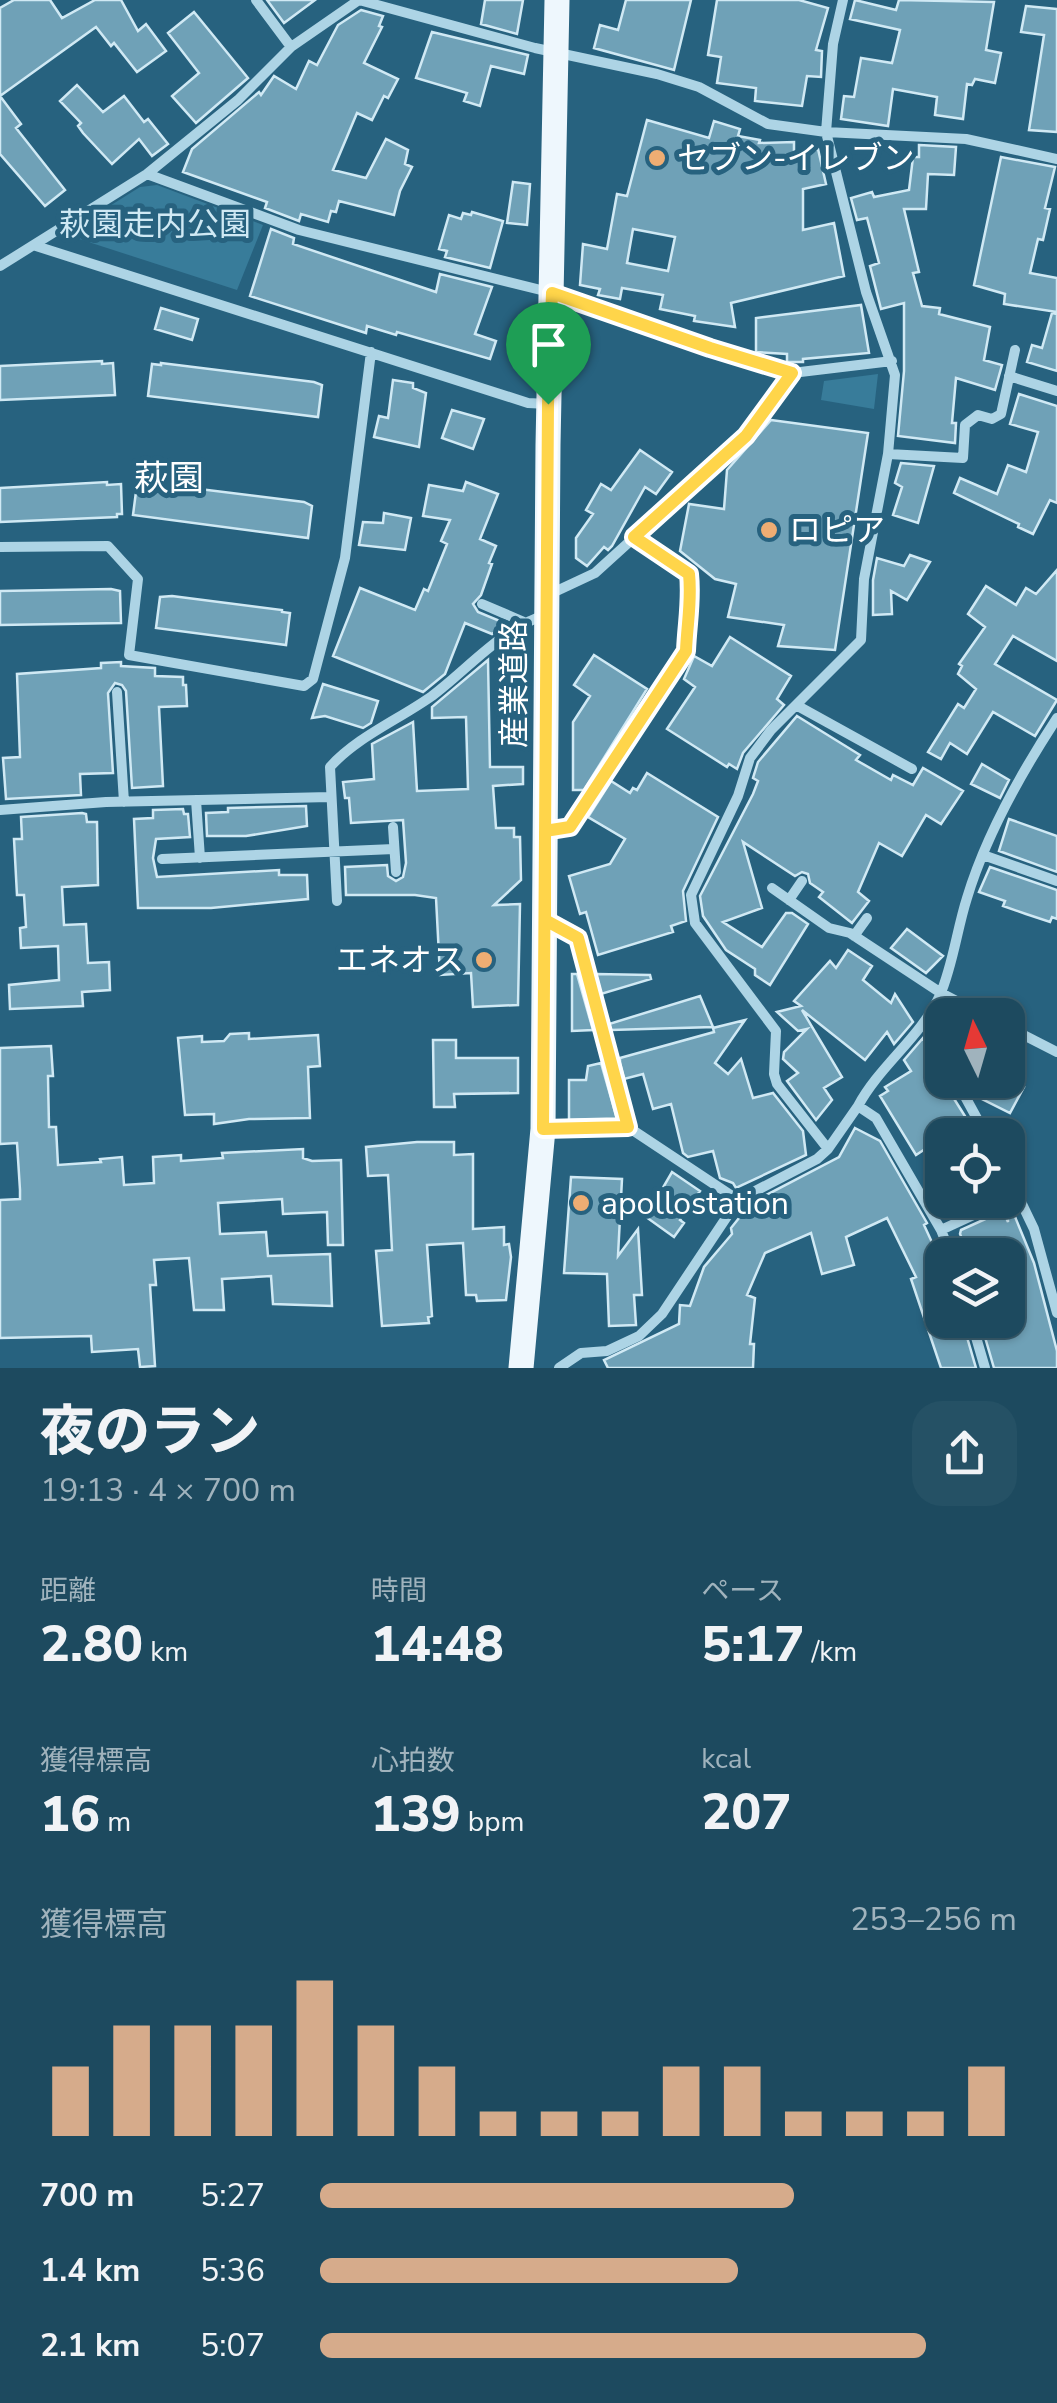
<!DOCTYPE html>
<html lang="ja">
<meta charset="utf-8">
<style>
:root{--surface:#1d4a5f;--page:#255165;--text:#f1f3f6;--muted:#a0b3bd;--line:#3b6274;--accent:#d6ab8b}
body{margin:0;font-family:"Nunito Sans","Noto Sans JP",sans-serif;background:var(--page);color:var(--text);height:100vh;display:flex;flex-direction:column;font-size:38px;white-space:nowrap}
*{box-sizing:border-box;margin:0}
p{font-size:32px;color:var(--muted)}
.icon{flex:none;width:55px;height:55px;fill:none;stroke:currentColor;stroke-width:2;stroke-linecap:round;stroke-linejoin:round}
.map{position:relative;height:1368px;overflow:hidden}
.drawer{display:flex;flex-direction:column;background:var(--surface);flex:1}
.drawer>*{flex:none}
.needle{width:65px;rotate:355deg}
.fabs{position:absolute;left:925px;top:998px;display:grid;gap:20px}
.fabs a{display:grid;place-items:center;width:100px;height:100px;border-radius:20px;background:var(--surface);box-shadow:0 2px 8px #0004,0 0 0 2px var(--line);font-size:50px}
.pin{position:absolute;display:grid;place-items:center;width:85px;height:85px;color:#fff;margin:-102px -42px;border-radius:50% 50% 50% 0;rotate:-45deg;box-shadow:0 0 10px #0007}
.pin .icon{rotate:45deg}
.round{display:grid;place-items:center;flex:none;width:105px;height:105px;border-radius:30px;background:var(--page)}
.overview{display:flex;align-items:center;justify-content:space-between;height:170px;padding:0 40px}
h1{font-size:55px;font-weight:800;line-height:75px}
.figures{display:grid;grid-template-columns:repeat(3,1fr);gap:15px;height:170px;padding:10px 40px}
.figures div{display:grid;align-content:center}
.figures b{font-size:50px;font-weight:800}
.figures small{font-size:28px;font-weight:400}
.figures p{font-size:28px}
.chart{height:280px;padding:20px 40px}
.chart p{display:flex;justify-content:space-between}
.chart svg{width:100%;height:180px;margin-top:10px;stroke:var(--accent);stroke-width:6}
ul{padding:0 40px;list-style:none;font-size:32px}
li{display:grid;grid-template-columns:160px 120px 1fr;align-items:center;height:75px}
li i{height:25px;border-radius:12px;background:var(--accent)}
.map>svg:first-child{display:block}
.green{fill:#387c9a}
.building{fill:#6fa1b7;stroke:#d0e9f4;stroke-width:2.5;fill-rule:evenodd}
.lines{fill:none;stroke-linecap:round;stroke-linejoin:round}
.street{stroke:#add4e5;stroke-width:10}
.primary{stroke:#eef7fd;stroke-width:25}
.route-casing{stroke:#fff;stroke-width:20}
.route{stroke:#ffd54a;stroke-width:12}
.poi-dot{fill:#eead73;stroke:#27627f;stroke-width:4}
.labels{text-anchor:middle;stroke-width:10;stroke-linejoin:round;paint-order:stroke}
.poi-label{font-size:32px;fill:#fff;stroke:#27627f;text-anchor:start}
.park-label{font-size:32px;fill:#d0e9f4;stroke:#27627f}
.street-label{font-size:32px;fill:#fff;stroke:#27627f}
.neighbourhood-label{font-size:35px;fill:#fff;stroke:#27627f}
</style>
<div class="map">
<svg width="1057" height="1368" viewBox="0 0 1057 1368">
<rect width="100%" height="100%" fill="#27627f"/>
<path class="green" d="M157 185 263 225 237 290 73 237V229L140 187Z
M878 374 874 409 821 400 824 381Z"/>
<path class="building" d="M14 0H50L62 18 95 0H121L138 31 146 24 166 51 137 72 114 43 111 46 96 27 0 96 21 124 16 128 65 190 45 206 0 154V8Z
M267 0H315L284 23Z
M485 0H523L517 34 481 24Z
M626 0H691L674 70 594 48 600 25 618 30Z
M717 0H799L828 8 816 50 822 51 821 77 807 76 802 106 755 101 756 88 717 83 721 57 708 55Z
M855 0 896 10 899 0 994 2 986 50 1001 53 995 83 975 79 972 85 967 84 963 119 935 115 937 97 893 89 888 126 841 119 844 96 854 97 861 58 892 63 900 30 850 19Z
M1026 6 1057 9V132L1029 130 1044 35 1021 32Z
M361 10 383 16 379 26 382 27 364 63 398 79 388 98 384 96 372 120 357 113 333 170 366 178 386 139 408 150 405 164 412 167 400 191 394 215 339 201 336 212 331 211 328 222 301 214 299 221 265 208 267 202 183 172 192 149 259 92 261 95 274 76 296 89 309 61 317 65 338 25Z
M194 12 248 78 196 123 172 96 199 73 168 33Z
M432 32 528 55 524 74 491 66 480 106 464 101 467 93 416 78Z
M77 85 103 112 124 96 144 122 148 119 168 144 152 156 139 139 112 164 83 133 78 126 81 123 60 101Z
M647 120 709 138 714 121 740 129 738 136 760 140 759 143 794 142V154L818 149 826 184 803 189V230L834 223 844 276 731 303 735 327 694 321 695 316 660 309 663 295 622 288 620 299 598 295 600 289 580 285 583 244 607 249 617 194 627 196ZM633 229 675 237 668 271 627 263Z
M919 145 956 147 954 175 928 174 926 209H904L919 272 913 273 922 306 940 308 939 314 990 327 984 360 1002 365 995 390 956 378 952 423H956L955 443 898 436 904 371V303L881 309 870 266 879 263 867 218 857 220 851 198 872 192 874 197 909 190 913 157H919Z
M1001 157 1055 167 1045 208 1050 209 1043 240 1038 239 1030 273 1057 278V312L1004 304 1005 294 974 285Z
M513 182 530 184 527 225 507 223Z
M472 212 503 221 490 268 445 257 447 251 439 249 449 215 461 219 463 213 471 215Z
M271 229 294 238 293 244 436 292 440 274 492 287 475 334 496 341 490 359 397 332 396 335 367 326 366 333 250 296Z
M861 305 869 353 803 359V362H787V354L756 352V318Z
M161 308 198 319 192 340 155 329Z
M1052 313 1057 314V371L1027 362 1032 345 1042 348Z
M102 361V364L113 363 115 395 0 400V366Z
M161 363 314 382 322 385 318 417 148 396 152 364 161 365Z
M393 380 413 383V388L426 393 419 447 374 437 379 416 388 418Z
M1019 394 1057 406V503L1050 500 1033 534 1018 527 1019 524 954 493 960 478 997 494 1008 465 1026 472 1038 432 1010 424Z
M452 410 484 419 473 449 442 438Z
M771 420 868 433 835 650 778 646 784 625 728 617 736 584 715 579 680 551 689 504 724 509 727 470Z
M640 450 672 472 656 494 645 487 612 546 608 550 604 547 587 566 576 558V538L593 514 586 510 601 484 611 490Z
M901 463 934 466 918 523 893 515 902 487 895 483Z
M107 482V485L121 484 122 514H117V517L0 522V488Z
M466 482 498 494 480 539 496 546 489 563 492 564 481 595 473 604 478 612 507 624 492 634 465 623 445 674 423 692 333 656 360 588 415 610 424 589 428 591 447 544 441 541 450 520 423 516 429 485 463 491Z
M151 483 304 502 312 506 308 538 133 515 137 484 151 486Z
M384 513 411 518 405 550 359 545 363 522 383 523Z
M910 555 930 562 907 600 891 591 892 614 873 615V580L877 558 904 566Z
M1057 570V661L1013 636 995 664 1057 700 1035 736 993 712 967 754 950 743 941 759 928 752 958 704 964 708 976 689 958 674 962 666 959 664 985 627 968 614 986 586 1016 605 1026 588 1036 594Z
M111 589 120 591 121 623 0 625V591Z
M172 596 282 610V612L290 613 286 645 156 628 160 597Z
M730 637 791 676 777 699 784 705 743 753 737 769 729 764 727 767 667 729 695 687 684 679 694 656 712 666Z
M594 655 647 689 584 790H573V722L590 696 574 685Z
M488 660 490 767H523V784L493 786 496 828H514V837H520L521 880 494 905 520 904 518 1005 473 1007 471 973 440 975 436 898 415 895H346L345 867 387 865 388 876 396 881 403 877 406 863 403 820 351 823 349 798H345L343 782 374 779 372 744 413 722 417 791 468 789 466 717 432 718V707Z
M121 662V666L155 668V676L183 677V685H186L187 706 159 707 163 786 132 788 126 691 122 685 115 683 108 693 113 773 80 774 81 795 6 799 3 758 20 757 17 674 101 668V663Z
M323 684 378 701 371 723 363 728 325 716 312 718Z
M797 716 860 755 856 760 891 780 893 775 913 785 923 768 963 791 941 824 926 815 902 856 879 843 858 892 869 901 852 923 819 897 823 892 810 883 808 874 802 872 795 876 743 842 762 908 723 922 762 947 786 913H792L808 924 770 985 755 975V969L726 950 703 916 700 896 753 794 758 781 753 778 758 762Z
M982 764 1009 780 1000 798 971 784Z
M647 773 718 817 683 891 686 921 671 926 673 932 598 955 586 912 580 914 569 876 610 864 625 839 588 817 611 781 630 793 633 788 637 790Z
M306 806 307 826 246 836H207L206 813 228 812V808Z
M183 809 184 814H188L190 837 156 839 153 858 157 877 279 870V875H307L308 899 211 908H138L134 819 153 818V810Z
M82 813 86 814 87 822H97L98 885 62 887 64 925 86 924 88 963 109 962 110 990 82 992 83 1006 10 1009 9 985 59 980 58 946 21 948 20 928 26 927 24 895H17L14 839H22L21 817Z
M1009 819 1057 836V872L999 851Z
M990 867 1057 890V919L1052 917 1050 922 1026 914 1003 906 1005 901 979 892Z
M907 929 943 956 926 973 891 948Z
M848 950 872 966 863 980 891 1003 895 994 913 1022 894 1044 887 1032 865 1060 802 1010 842 1077 824 1088 832 1100 816 1120 787 1081 798 1073 783 1059 784 1052 807 1029 798 1031 777 1012 801 1006 794 1001 830 961 836 968Z
M572 974H577L593 1030 572 1031Z
M596 974 650 975 651 979 601 994Z
M700 996 713 1027 611 1030 609 1024Z
M745 1020 715 1063 728 1074 741 1059 753 1098 773 1093 803 1131 806 1155 736 1188 733 1183 720 1178 713 1151 688 1157 683 1153 671 1104 653 1109 643 1074 624 1079 620 1063V1058L714 1032 713 1028Z
M249 1033V1039L318 1035 320 1066 308 1067 310 1118 249 1119 214 1124V1114L185 1115 178 1038 202 1036V1042L224 1041 230 1034Z
M923 1038 942 1074 941 1078 968 1121 916 1155 880 1096 888 1091 885 1087 911 1071 904 1060Z
M433 1040H456V1058H518V1093L454 1094 455 1107H434Z
M51 1046 53 1076H48L49 1127H56L58 1165 101 1162 100 1159 122 1157 124 1185 154 1183 153 1157 181 1155V1161L223 1158 222 1153 303 1149V1158L312 1161 341 1160 343 1245H328L327 1212 283 1214 282 1199 218 1203 220 1234 266 1232 268 1256 330 1254 332 1306 273 1304 271 1276 222 1279 224 1310H194L189 1258 154 1260 156 1285H150L155 1366 140 1367 138 1349 92 1352 91 1336 0 1338V1200L20 1199V1190L17 1143 0 1144V1048Z
M601 1063 617 1119 569 1120V1080H586L588 1066Z
M976 1080H1010L1024 1087 1010 1113 974 1095 971 1090Z
M855 1128 880 1141 927 1223 924 1225 942 1264V1320H962L976 1368H941L911 1279 916 1277 887 1218 846 1237 854 1265 822 1274 811 1233 765 1253 747 1295 755 1298 750 1344H754L753 1368H608L604 1360 679 1324 680 1305 690 1306 704 1267 732 1234 731 1228 751 1203 839 1157Z
M417 1142H454V1155L473 1154V1229L504 1227V1245L509 1244 511 1257 506 1300 477 1301 476 1295H466L463 1243 427 1245 432 1316 428 1317 429 1323 382 1326 376 1251 392 1250 388 1175 368 1176 366 1147Z
M672 1172 700 1191 680 1220 684 1223 674 1237 646 1217Z
M571 1177 622 1179 618 1256 638 1229 642 1295H634L636 1325 609 1326 607 1274 564 1273Z
M1011 1207 1034 1263 1057 1351V1368H994L980 1320H1008V1242L969 1255 960 1234 961 1230 1003 1211 1008 1222V1209Z"/>
<g class="lines">
<path class="street" d="M256 0 291 47
M147 174 299 230 553 293 709 348 792 373
M36 246 528 403 548 404
M0 266 147 174 238 100 291 47 359 0 535 48 657 74 699 87 768 124 826 132 833 44 843 0
M1009 376 1057 391
M888 454 963 458 965 425 978 415 992 419 1001 414 1015 350
M0 547 108 546 138 579 129 655 304 686 313 679 345 558 371 352
M548 595 595 573 746 436 792 373 892 361
M482 604 524 622
M117 692 124 802
M796 705 912 769
M196 800 200 858
M0 810 106 802 330 797
M393 827 396 872
M546 831 570 827 686 651C687 624 692 601 689 574L634 537
M983 855 1057 881
M162 859 394 849
M772 888 829 928 850 933 941 993 983 1015
M789 900 802 881
M337 901 330 767C357 737 398 720 432 696 468 669 501 629 545 615
M548 922 577 939 628 1127
M854 936 867 918
M924 1022 942 1056
M1008 1027 1057 1052
M956 1080 986 1135
M858 1106C880 1065 921 1037 940 995 953 965 957 929 967 898 986 835 1021 773 1057 718
M546 1129 628 1127 738 1200
M1008 1175 1034 1229 1057 1313
M941 1230 1006 1200
M951 1255 941 1230 876 1118 858 1106 828 1149 777 1084 774 1074 776 1031 695 923 691 895 738 796 750 758 771 730 861 640 864 579 888 454 895 375 866 292 826 132 966 139 1057 159
M971 1320 985 1368
M559 1368 581 1353 607 1351 639 1336 662 1314 738 1200 817 1159 828 1149"/>
<path class="primary" d="M521 1368 543 1129 548 445 557 0"/>
</g>
<g class="lines">
<defs>
<path id="route" d="M548 404C545 646 546 888 543 1129L628 1127 578 938 545 920V831L570 827 686 651C687 624 692 601 689 574L634 537 746 436 792 373 710 348 552 293 548 404"/>
</defs>
<use href="#route" class="route-casing"/>
<use href="#route" class="route"/>
</g>
<g class="poi-dot">
<circle cx="657" cy="158" r="10"/>
<circle cx="769" cy="530" r="10"/>
<circle cx="484" cy="960" r="10"/>
<circle cx="581" cy="1203" r="10"/>
</g>
<g class="labels">
<g class="poi-label">
<text x="677" y="169">セブン-イレブン</text>
<text x="789" y="541">ロピア</text>
<text x="464" y="971" text-anchor="end">エネオス</text>
<text x="601" y="1214">apollostation</text>
</g>
<g class="park-label">
<text x="155" y="235">萩園走内公園</text>
</g>
<g class="street-label">
<text transform="translate(514 684) rotate(-90)" y="11">産業道路</text>
</g>
<g class="neighbourhood-label">
<text x="169" y="490">萩園</text>
</g>
</g>
</svg>
<div class="fabs">
<a><svg class="needle" viewBox="-14 -14 28 28"><path d="M0-13l5 13h-10z" fill="#e53935"/><path d="M0 13l5-13h-10z" fill="#a0b3bd"/></svg></a>
<a><svg class="icon" aria-label="locate" viewBox="0 0 24 24"><circle cx="12" cy="12" r="6"/><path d="M12 2v4M12 18v4M2 12h4M18 12h4"/></svg></a>
<a><svg class="icon" aria-label="layers" viewBox="0 0 24 24"><path d="M12 4l9 5-9 5-9-5zM3 14l9 5 9-5"/></svg></a>
</div>
<div class="pin" style="left:548px;top:404px;background:#1e9e55"><svg class="icon" aria-label="arrive" viewBox="0 0 24 24"><path d="M6 21V4h12l-3 4 3 4H6"/></svg></div>
</div>
<section class="drawer">
<div class="overview"><div><h1>夜のラン</h1><p>19:13 · 4 × 700 m</p></div><a class="round"><svg class="icon" aria-label="share" viewBox="0 0 24 24"><path d="M12 15V3M7 8l5-5 5 5M5 13v7h14v-7"/></svg></a></div>
<div class="figures">
<div><p>距離</p><b>2.80<small> km</small></b></div>
<div><p>時間</p><b>14:48</b></div>
<div><p>ペース</p><b>5:17<small> /km</small></b></div>
</div>
<div class="figures">
<div><p>獲得標高</p><b>16<small> m</small></b></div>
<div><p>心拍数</p><b>139<small> bpm</small></b></div>
<div><p>kcal</p><b>207</b></div>
</div>
<div class="chart"><p><span>獲得標高</span>253–256 m</p>
<svg viewBox="0 0 160 44" preserveAspectRatio="none"><path d="M5 44V27M15 44V17M25 44V17M35 44V17M45 44V6M55 44V17M65 44V27M75 44V38M85 44V38M95 44V38M105 44V27M115 44V27M125 44V38M135 44V38M145 44V38M155 44V27"/></svg>
</div>
<ul>
<li><b>700 m</b>5:27<i style="width:68%"></i></li>
<li><b>1.4 km</b>5:36<i style="width:60%"></i></li>
<li><b>2.1 km</b>5:07<i style="width:87%"></i></li>
</ul>
</section>
